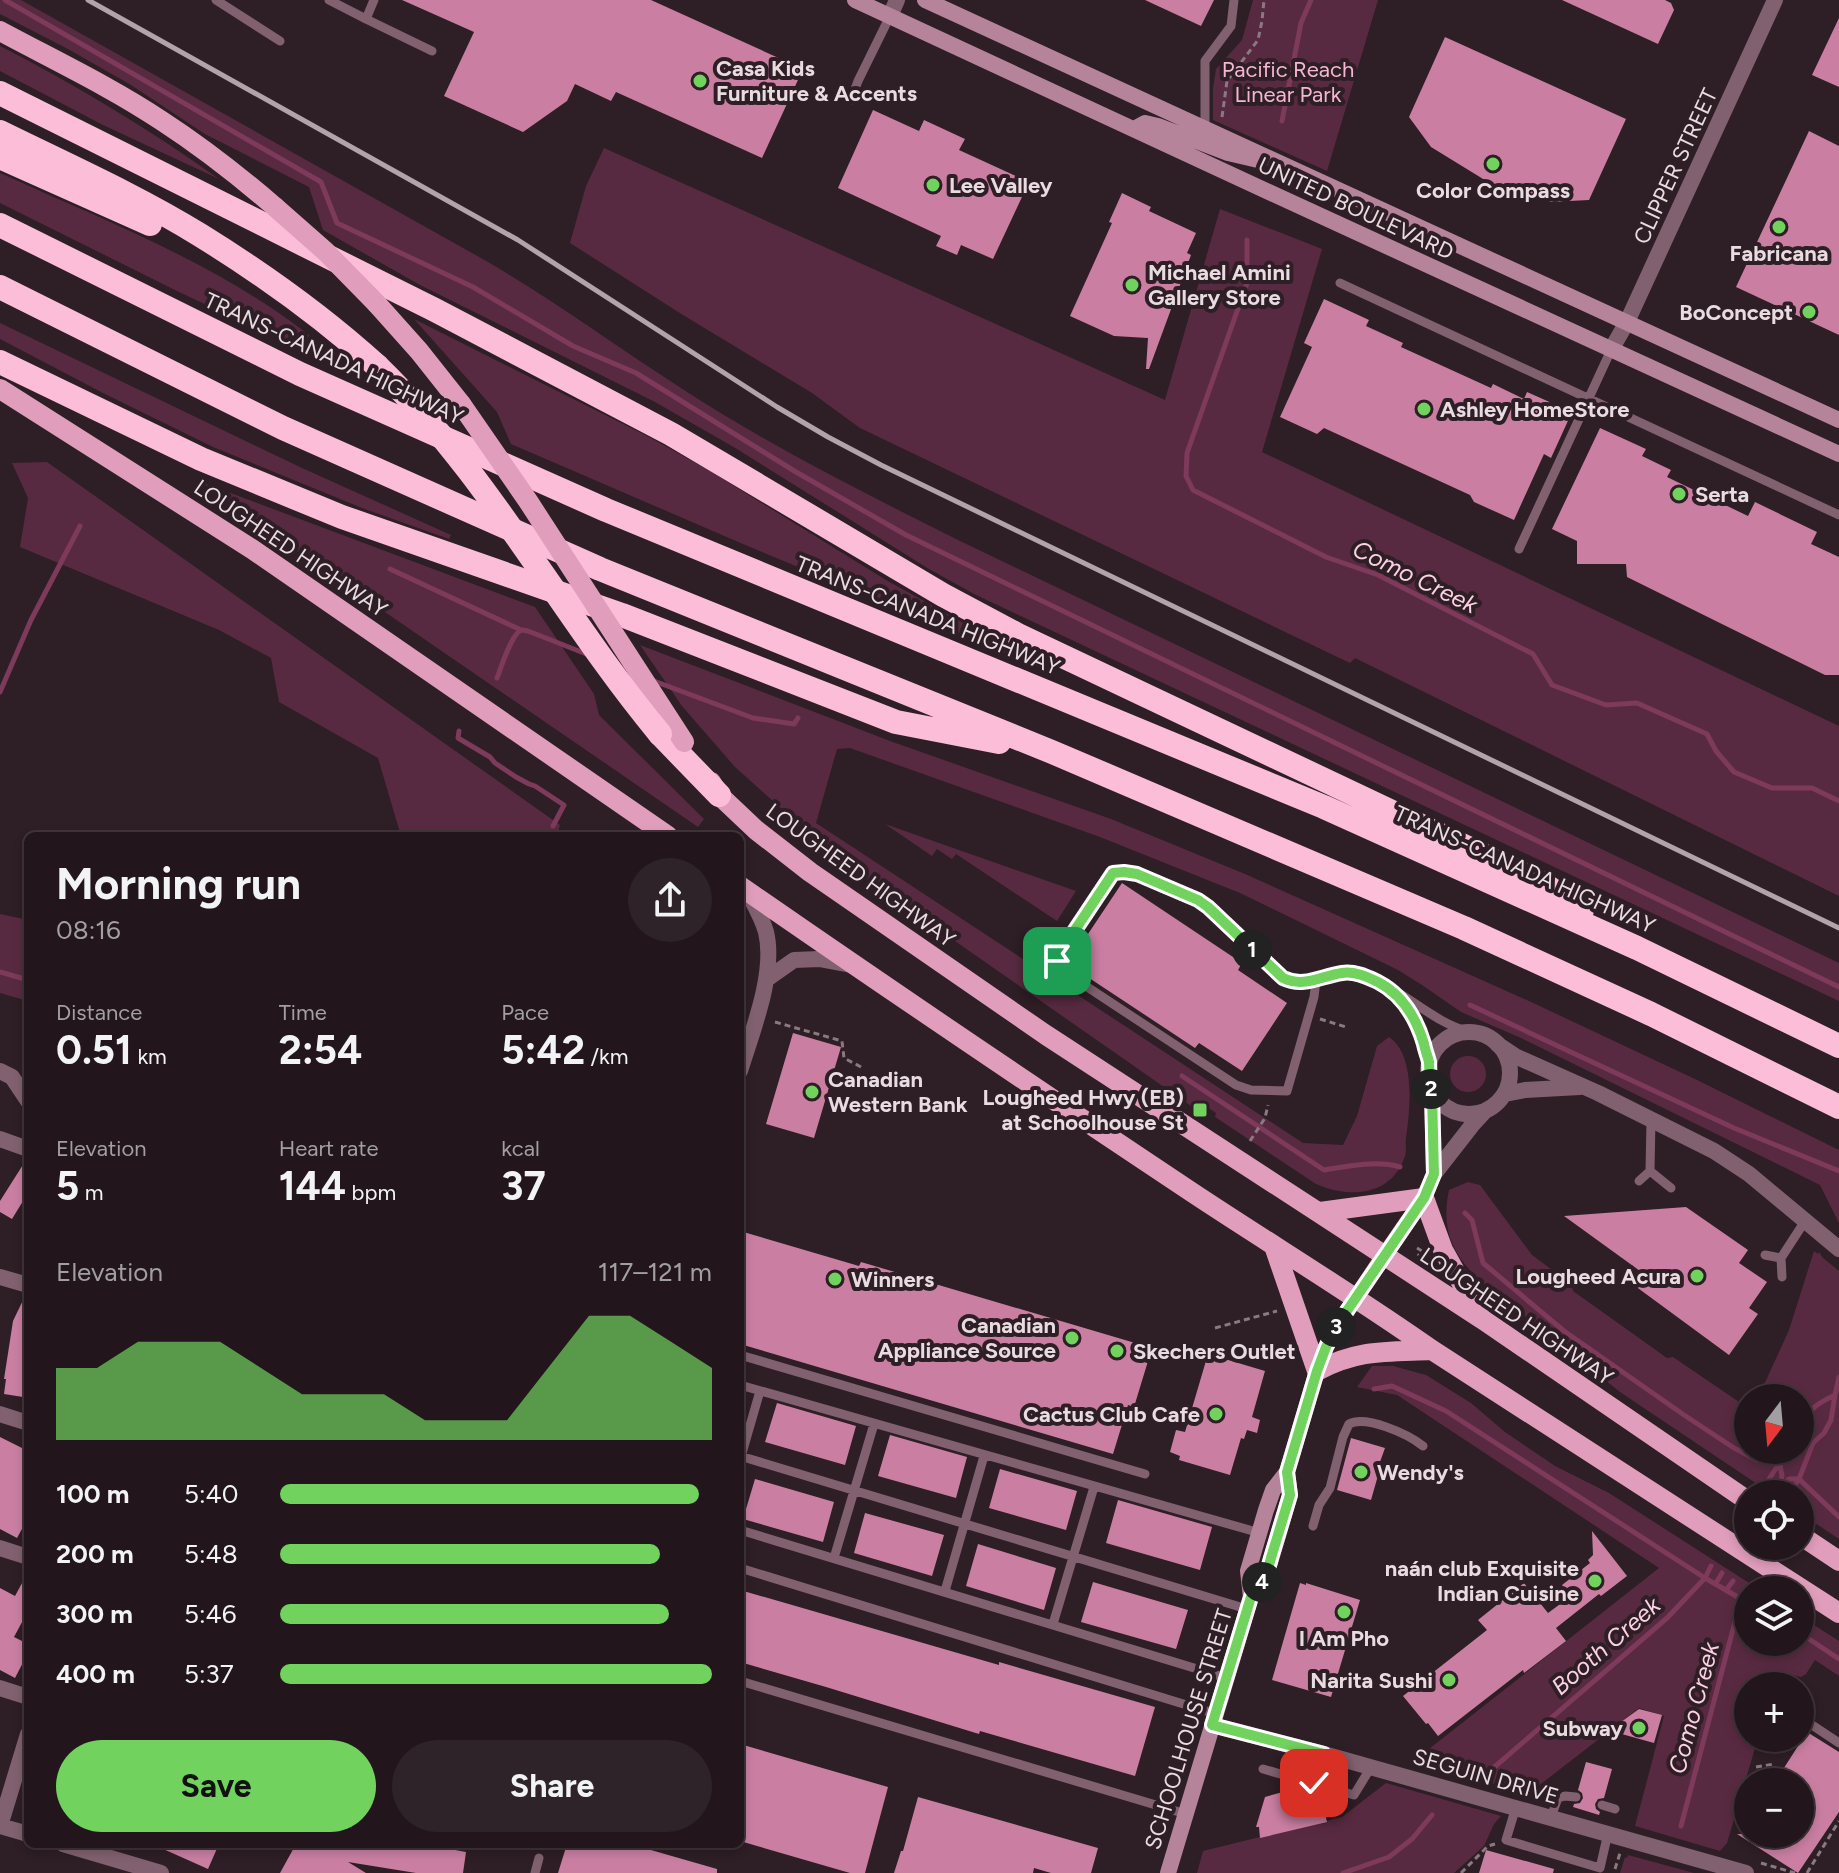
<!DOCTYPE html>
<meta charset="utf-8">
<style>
:root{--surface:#22161c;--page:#2e2329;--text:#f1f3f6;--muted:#a29fa3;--line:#3f353b;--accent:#71d35e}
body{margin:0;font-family:Figtree,sans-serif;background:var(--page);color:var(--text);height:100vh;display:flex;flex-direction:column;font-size:30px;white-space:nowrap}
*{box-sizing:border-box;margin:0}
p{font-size:26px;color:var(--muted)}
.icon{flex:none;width:44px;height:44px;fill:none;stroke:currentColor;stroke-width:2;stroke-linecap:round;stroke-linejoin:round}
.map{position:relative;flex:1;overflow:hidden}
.sheet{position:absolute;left:24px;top:832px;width:720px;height:1016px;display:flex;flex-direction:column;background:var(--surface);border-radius:12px;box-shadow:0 4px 12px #0003,0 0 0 2px var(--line)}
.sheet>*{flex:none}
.needle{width:52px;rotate:196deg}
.controls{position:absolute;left:1734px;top:1384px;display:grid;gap:16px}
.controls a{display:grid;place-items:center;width:80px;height:80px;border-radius:50%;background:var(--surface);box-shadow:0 4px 12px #0003,0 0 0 2px var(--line);font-size:40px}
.pin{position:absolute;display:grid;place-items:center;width:68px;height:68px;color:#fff;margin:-34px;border-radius:16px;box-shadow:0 4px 12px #0006}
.km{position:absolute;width:40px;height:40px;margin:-20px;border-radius:50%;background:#222;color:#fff;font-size:22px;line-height:40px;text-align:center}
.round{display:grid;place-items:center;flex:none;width:84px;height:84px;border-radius:42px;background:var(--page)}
.head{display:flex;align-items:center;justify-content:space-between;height:136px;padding:0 32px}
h1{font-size:44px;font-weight:700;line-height:60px}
.stats{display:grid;grid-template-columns:repeat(3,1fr);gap:12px;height:136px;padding:8px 32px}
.stats div{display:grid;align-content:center}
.stats b{font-size:40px;font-weight:700}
.stats small{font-size:22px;font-weight:400}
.stats p{font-size:22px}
.chart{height:224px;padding:16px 32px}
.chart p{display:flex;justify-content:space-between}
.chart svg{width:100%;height:144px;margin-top:8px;fill:var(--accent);opacity:.7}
.action{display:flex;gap:16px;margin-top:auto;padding:16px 32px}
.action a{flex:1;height:92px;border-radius:48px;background:var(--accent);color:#111;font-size:32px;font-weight:700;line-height:92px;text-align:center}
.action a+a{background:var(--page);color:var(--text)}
ul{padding:0 32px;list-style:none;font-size:26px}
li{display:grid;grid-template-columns:128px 96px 1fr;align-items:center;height:60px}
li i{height:20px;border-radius:10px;background:var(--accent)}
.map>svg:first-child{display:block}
.green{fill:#582a41}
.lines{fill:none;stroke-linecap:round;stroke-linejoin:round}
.stream{stroke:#7d3a5b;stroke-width:5}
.building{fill:#ca7fa2}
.path{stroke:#887a80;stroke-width:3;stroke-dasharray:6 4;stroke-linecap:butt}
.service{stroke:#81616f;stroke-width:9}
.minor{stroke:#81616f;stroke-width:16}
.secondary{stroke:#b6849a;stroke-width:16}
.primary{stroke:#e09ebc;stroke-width:20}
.motorway{stroke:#fcbdd9;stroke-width:24}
.rail{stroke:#b1a3a9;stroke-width:5}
.primary-bridge{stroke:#e09ebc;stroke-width:20}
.motorway-bridge{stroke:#fcbdd9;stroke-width:24}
.route-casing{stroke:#fff;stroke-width:16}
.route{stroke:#71d35e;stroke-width:10}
.poi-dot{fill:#71d35e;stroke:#2e1e25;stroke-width:3}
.labels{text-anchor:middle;stroke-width:8;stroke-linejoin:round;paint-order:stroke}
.poi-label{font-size:22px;font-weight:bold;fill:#e8dce1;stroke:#2e1e25;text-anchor:start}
.park-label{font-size:22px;fill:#f4b6d1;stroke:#2e1e25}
.street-label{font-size:22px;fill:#e8dce1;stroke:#2e1e25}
.water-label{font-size:24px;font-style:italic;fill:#fbd1e3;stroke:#2e1e25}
</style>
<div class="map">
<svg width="1839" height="1873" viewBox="0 0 1839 1873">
<rect width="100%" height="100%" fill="#2e1e25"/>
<path class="green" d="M0 0H21L488 262C555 301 616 346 681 388 770 446 864 493 958 540L1839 963V1001L976 595 929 569 737 449 655 402 420 285 323 230 309 187 205 134 131 85 68 49 0 14Z
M1253 0H1378L1327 171 1213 120V88L1216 69 1242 40Z
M0 46C76 85 149 129 219 179L103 125 0 71Z
M604 148 1165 400 1220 209 1322 249 1262 452 1839 726V896L1355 658 1350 663 860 428 812 393 683 315 570 243 586 186Z
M0 173C88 213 182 250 264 303 298 325 330 351 361 378L177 291 0 203Z
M414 319 649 437 710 471 886 580 1030 660 1029 663 750 547 511 444 497 412Z
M0 323 302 468 451 535 449 539 362 508 213 447 105 394 0 339Z
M47 462 560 825 557 836H401L378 758 279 702 271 658 219 630 20 547 28 498 12 463Z
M201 482 535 607 594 694 599 715 704 819 698 827 251 520Z
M640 645 890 741 1111 819 1245 874 1529 1001 1697 1080 1839 1150V1223L1820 1185 1521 1038 1461 1012 1422 985 1398 970 1240 893 1100 837 850 748 837 749 816 823 1303 1143 1343 1145 1357 1116 1377 1046 1389 1037C1416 1055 1410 1110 1406 1138 1405 1144 1407 1150 1405 1156 1392 1196 1350 1199 1316 1184L1215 1117 1216 1113 1201 1103 1196 1109 1194 1108 839 860 735 767 682 706Z
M885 824 1076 891 1057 921 956 854 952 859 937 849 932 856Z
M0 914 28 920V1001L0 993Z
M1450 1074a18 18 0 1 1 36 0a18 18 0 1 1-36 0Z
M1468 1182 1480 1185 1532 1255 1571 1284 1573 1291 1667 1358 1673 1357 1748 1408V1450H1800V1398H1758L1789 1330 1814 1251 1818 1254 1819 1252 1823 1258 1839 1271V1539L1800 1513V1494H1772L1620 1392 1478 1279C1451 1252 1441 1228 1449 1190Z
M1372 1366H1393L1426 1375 1471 1403 1505 1432 1555 1466 1609 1493 1760 1590H1748V1642H1800V1616L1839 1641V1676L1815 1660 1806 1674 1801 1677 1778 1672 1774 1686H1748V1738H1758L1727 1843 1720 1851 1635 1826 1664 1716 1639 1708 1528 1794 1415 1760 1659 1568 1397 1395 1357 1387Z
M1386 1783 1501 1816 1494 1824 1484 1846 1454 1873H1197L1203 1851 1342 1817Z
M1628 1855 1694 1873H1620L1625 1857 1627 1858Z"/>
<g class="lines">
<path class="stream" d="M5 0 321 182 337 223 473 287 573 346 636 373 796 472 906 535 1839 987
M1282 121 1301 23 1311 0
M1247 240V283L1187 453 1186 476 1193 490 1326 557 1378 575 1533 654 1552 685 1606 705 1637 703 1707 734 1716 751 1734 772 1772 788H1812L1839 801
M390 569 521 630
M497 678C501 668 512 632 522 630 524 630 526 631 528 631L589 655
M654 681 753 718 794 724 798 718
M0 692 31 620 80 526
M459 731 458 738 490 757 495 763 516 777 529 784 535 786 564 805 553 826
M0 972 28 980
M1470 1005 1734 1128 1839 1171
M1182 1076 1324 1170C1347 1166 1377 1160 1400 1167
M1465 1213 1472 1220 1483 1263 1564 1331 1684 1415 1734 1448 1757 1460 1780 1464
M1374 1389 1392 1386 1446 1411 1705 1578 1748 1603
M1835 1395 1831 1420 1824 1433 1813 1443 1799 1479 1839 1517
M1800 1428C1807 1410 1818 1403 1835 1395L1839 1377
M1769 1479 1788 1450
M1781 1485 1789 1479H1799
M1780 1486 1782 1476 1780 1465
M1790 1493 1799 1479
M1716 1583 1722 1573
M1726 1590 1733 1581
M1800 1633 1839 1659
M1491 1770 1667 1618 1705 1578 1711 1566
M1681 1826 1741 1599
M1343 1873 1389 1857 1412 1839 1432 1815"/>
</g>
<path class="building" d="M402 0H651L803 69 762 158 616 92 611 101 575 84 567 101 523 132 444 96 474 32Z
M1145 0H1214L1201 26Z
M1562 0H1665L1671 3 1674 10 1658 44Z
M1839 18V87L1812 75Z
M1445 37 1626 119 1589 200 1549 202 1488 182 1431 147 1409 117Z
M873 110 919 131 924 120 965 139 959 150 1029 182 993 259 961 245 957 255 936 246 941 236 838 188Z
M1809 131 1839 146V335L1736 287Z
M1122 193 1151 207 1149 211 1196 233 1187 253 1191 255 1149 369H1146L1148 338 1114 336 1070 316 1112 223 1109 222Z
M1324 299 1369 320 1366 326 1403 343 1401 347 1491 388 1493 384 1524 399 1527 392 1572 412 1551 458 1544 454 1514 520 1474 502 1470 495 1324 428 1317 434 1280 417 1312 347 1304 343Z
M1600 428 1646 449 1642 456 1671 470 1667 477 1748 516 1755 502 1817 532 1811 544 1839 557V675H1825L1627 577 1626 564H1577V541L1552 529Z
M1122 883 1242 963 1238 970 1287 1003 1242 1071 1199 1043 1195 1048 1068 964Z
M793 1033 841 1047 814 1138 766 1124Z
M26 1160H28V1193L12 1219 0 1212V1201Z
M1686 1207 1748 1250 1739 1263 1767 1282 1749 1308 1758 1314 1729 1355 1631 1283 1640 1271 1564 1216Z
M740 1231 859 1266 861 1262 1152 1348 1134 1407 1128 1405 1113 1454 740 1344Z
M25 1296H28V1366L23 1397 4 1394 6 1379H4L13 1321Z
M1208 1354 1265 1371 1252 1417 1260 1420 1257 1433 1247 1430 1244 1439 1241 1438 1230 1475 1179 1460 1180 1456 1170 1452 1176 1430 1185 1432Z
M777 1403 856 1426 845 1465 765 1442Z
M890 1435 967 1457 956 1498 878 1476Z
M0 1437 28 1451V1483L22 1494 28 1497V1518L17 1538 0 1529Z
M1351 1438 1385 1448 1380 1462 1386 1464 1381 1480 1377 1479 1371 1500 1337 1490Z
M1000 1469 1077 1491 1066 1530 989 1508Z
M755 1479 834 1502 823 1542 743 1519Z
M1118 1500 1212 1527 1200 1570 1106 1543Z
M865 1513 944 1535 932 1576 854 1553Z
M1592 1531 1627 1576 1601 1596 1599 1594 1556 1628 1566 1641 1524 1673 1523 1670 1438 1736 1428 1723 1426 1724 1403 1696 1487 1630 1478 1620 1524 1583 1548 1613 1571 1596 1562 1585 1590 1563 1588 1560 1593 1555Z
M978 1544 1056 1568 1044 1610 966 1586Z
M28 1572V1611L14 1637 28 1644V1653L15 1678 0 1670V1588L15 1596Z
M1093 1582 1188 1610 1176 1649 1081 1622Z
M1300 1583 1306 1585V1583L1360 1600 1331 1697 1272 1680Z
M740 1590 999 1665V1662L1155 1707 1135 1776 980 1731 979 1734 826 1687 740 1662Z
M1639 1709 1662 1715 1654 1743 1618 1733 1621 1722Z
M1807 1732 1839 1752V1812L1798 1873 1737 1834H1800V1782H1775Z
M740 1744 888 1787 865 1873H850L740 1841Z
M1586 1762 1612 1769 1604 1798 1598 1799 1595 1804 1596 1809 1600 1812 1599 1815 1573 1807 1574 1804 1580 1803 1583 1798 1582 1793 1578 1790Z
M1290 1790 1291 1792 1322 1800 1327 1822 1260 1838 1259 1827H1256L1265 1797Z
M918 1797 1098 1848 1091 1873H1051L1034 1868 1033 1873H894L901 1851H903Z
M152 1844H219L208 1869Z
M296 1844H423L466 1852 463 1873H416L348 1862 366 1873H280Z
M567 1844H630L717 1869V1873H558Z
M1486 1850 1554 1869 1553 1873H1479Z"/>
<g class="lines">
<path class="path" d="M1222 117 1227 81 1258 40 1262 21 1264 0
M1320 1019 1346 1027
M775 1022 842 1041 844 1058 863 1068
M1250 1141 1265 1118 1268 1105
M1417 1248 1422 1251 1418 1256
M1215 1328 1277 1311
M1756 1767 1774 1764
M1761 1863 1795 1873
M1615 1869 1620 1853
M1461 1873 1488 1846 1495 1844
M1807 1873 1839 1821"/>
<path class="service" d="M216 0 280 41
M329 0 366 19
M374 0 366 19 432 51
M851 100 858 81 890 16
M1205 128V61L1231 26 1234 0
M1340 283 1839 515
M1519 549 1611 350
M1316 980 1314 997 1287 1091 1251 1090 1236 1085 1063 971C1056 965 1057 958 1061 951L1113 873C1130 870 1143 877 1159 884 1176 891 1195 896 1209 908 1234 929 1253 957 1280 976 1305 994 1330 967 1356 973 1398 983 1429 1022 1470 1032
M1397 995 1415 1019 1429 1063
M1650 1171 1671 1188
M1639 1181 1650 1171 1651 1120
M1765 1255 1781 1258
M1782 1277 1781 1258 1805 1221
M740 1355 1145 1474
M740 1385 1260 1533
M740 1456 1247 1609
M740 1460 760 1391
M1313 1526 1319 1505 1330 1488 1343 1437 1349 1424C1366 1415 1408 1434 1423 1446
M740 1530 1227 1678
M834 1558 874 1424
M740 1568 1216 1714
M945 1591 984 1456
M1053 1624 1094 1487
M740 1681 1186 1814
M1800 1717 1839 1743
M1263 1769 1354 1795 1371 1767
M1314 1783 1324 1754
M1602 1805 1615 1809
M1516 1807 1506 1840 1600 1868 1608 1833
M1551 1817 1558 1798 1565 1796 1576 1797
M535 1873 539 1858"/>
<path class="minor" d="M890 16 897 0
M1611 350 1627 322 1775 0
M767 979 794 960 819 959 851 965
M1428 1073a41 41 0 1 1 82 0a41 41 0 1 1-82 0Z
M1497 1044 1515 1056 1598 1093 1714 1151 1749 1174 1839 1249
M0 1071 12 1077 28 1101
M740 1071C752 1032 776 973 766 932 762 918 755 906 748 893
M1432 1093 1434 1174
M1505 1094 1525 1090 1580 1087
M0 1139 28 1149
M1383 1257 1424 1198 1434 1174 1473 1124 1485 1111
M0 1277 28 1285
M0 1414 28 1423
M0 1548 28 1557
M0 1688 28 1697
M1212 1725 1324 1754 1746 1873
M28 1734 0 1826 28 1834
M63 1844 161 1873"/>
<path class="secondary" d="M855 0 1271 193 1839 454
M925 0 1839 420
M1134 129 1145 123 1158 126 1228 153 1258 160
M1251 1597 1248 1571 1266 1510 1273 1490 1287 1472 1317 1371 1326 1347 1337 1326 1383 1257
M1168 1873 1251 1597 1266 1576 1290 1495 1287 1472"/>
<path class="primary" d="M0 31C54 60 111 87 162 121 202 147 239 176 275 207
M377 304 419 351 461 404
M0 389 252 549 668 836
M711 782 719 795 756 830 810 872 1046 1035 1482 1319 1748 1501
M740 886C890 990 1041 1092 1193 1193 1273 1246 1354 1295 1432 1350L1839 1613
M1320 1212 1424 1198 1443 1250 1480 1316
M1274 1246 1317 1371C1358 1349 1387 1352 1432 1350
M1800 1535 1839 1561"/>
<path class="motorway" d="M0 93 435 310 671 434 943 595 1018 635 1542 883 1582 910
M0 132C67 165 137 196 200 235 263 274 323 317 377 366
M0 157 150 224
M0 225 300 374 606 510 1324 807 1637 948 1839 1046
M0 287 283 428 600 569 1052 752 1464 928 1651 1014 1839 1107
M0 362 201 459 342 517 622 615 896 722 999 742
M660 734 719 795"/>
<path class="rail" d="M88 0 518 240 777 407 828 437 881 465 1839 928"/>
<path class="primary-bridge" d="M275 207 325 251 377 304
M461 404 528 501 684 742"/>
<path class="motorway-bridge" d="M377 366C489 474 561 615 660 734"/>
</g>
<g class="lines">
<defs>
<path id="route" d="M1057 961 1061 951 1113 873 1124 872 1137 874 1198 900 1208 907 1283 978C1304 988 1321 976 1342 973 1355 971 1367 977 1378 982 1403 995 1416 1017 1424 1044 1425 1050 1428 1057 1429 1062 1430 1074 1428 1082 1432 1093L1434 1174 1424 1198 1340 1321 1326 1347 1317 1371 1287 1472 1290 1495 1271 1558 1266 1576 1251 1597 1212 1725 1324 1754 1314 1783"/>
</defs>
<use href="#route" class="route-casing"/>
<use href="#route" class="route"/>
</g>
<g class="poi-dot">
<circle cx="700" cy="81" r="8"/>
<circle cx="1493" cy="164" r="8"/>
<circle cx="933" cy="185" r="8"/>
<circle cx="1779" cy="227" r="8"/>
<circle cx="1132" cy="285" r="8"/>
<circle cx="1809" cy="312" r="8"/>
<circle cx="1424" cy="409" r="8"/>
<circle cx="1679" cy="494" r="8"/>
<circle cx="812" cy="1092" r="8"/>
<rect x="1192" y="1102" width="16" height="16" rx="4"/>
<circle cx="1697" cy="1276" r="8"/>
<circle cx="835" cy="1279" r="8"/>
<circle cx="1072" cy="1338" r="8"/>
<circle cx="1117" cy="1351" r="8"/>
<circle cx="1216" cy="1414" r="8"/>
<circle cx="1361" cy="1472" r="8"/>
<circle cx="1595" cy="1581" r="8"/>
<circle cx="1344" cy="1612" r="8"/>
<circle cx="1449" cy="1680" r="8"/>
<circle cx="1639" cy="1728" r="8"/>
</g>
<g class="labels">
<g class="poi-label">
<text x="716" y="76">Casa Kids<tspan x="716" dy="25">Furniture &amp; Accents</tspan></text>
<text x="949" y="193">Lee Valley</text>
<text x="1493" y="198" text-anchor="middle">Color Compass</text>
<text x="1779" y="261" text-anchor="middle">Fabricana</text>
<text x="1148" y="280">Michael Amini<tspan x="1148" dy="25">Gallery Store</tspan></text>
<text x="1793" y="320" text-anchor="end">BoConcept</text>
<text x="1440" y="417">Ashley HomeStore</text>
<text x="1695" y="502">Serta</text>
<text x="828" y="1087">Canadian<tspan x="828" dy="25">Western Bank</tspan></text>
<text x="1184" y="1105" text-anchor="end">Lougheed Hwy (EB)<tspan x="1184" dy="25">at Schoolhouse St</tspan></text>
<text x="1681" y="1284" text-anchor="end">Lougheed Acura</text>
<text x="851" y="1287">Winners</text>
<text x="1056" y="1333" text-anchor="end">Canadian<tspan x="1056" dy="25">Appliance Source</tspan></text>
<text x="1133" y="1359">Skechers Outlet</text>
<text x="1200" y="1422" text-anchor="end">Cactus Club Cafe</text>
<text x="1377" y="1480">Wendy's</text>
<text x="1579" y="1576" text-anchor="end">naán club Exquisite<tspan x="1579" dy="25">Indian Cuisine</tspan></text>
<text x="1344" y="1646" text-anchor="middle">I Am Pho</text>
<text x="1433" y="1688" text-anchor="end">Narita Sushi</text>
<text x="1623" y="1736" text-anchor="end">Subway</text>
</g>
<g class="park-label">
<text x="1288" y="77">Pacific Reach<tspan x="1288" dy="25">Linear Park</tspan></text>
</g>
<g class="street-label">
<text transform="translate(1675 166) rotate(-65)" y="8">CLIPPER STREET</text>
<text transform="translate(1356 208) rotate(25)" y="8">UNITED BOULEVARD</text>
<text transform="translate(334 358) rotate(25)" y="8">TRANS-CANADA HIGHWAY</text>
<text transform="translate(291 548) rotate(34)" y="8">LOUGHEED HIGHWAY</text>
<text transform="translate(928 615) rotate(22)" y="8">TRANS-CANADA HIGHWAY</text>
<text transform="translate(1525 869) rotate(24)" y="8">TRANS-CANADA HIGHWAY</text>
<text transform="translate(861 875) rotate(36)" y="8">LOUGHEED HIGHWAY</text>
<text transform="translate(1517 1316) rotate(34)" y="8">LOUGHEED HIGHWAY</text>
<text transform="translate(1188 1729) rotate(-73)" y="8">SCHOOLHOUSE STREET</text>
<text transform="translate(1486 1776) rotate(16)" y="8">SEGUIN DRIVE</text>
</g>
<g class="water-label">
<text transform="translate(1415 577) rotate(26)" y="8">Como Creek</text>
<text transform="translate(1606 1646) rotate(-41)" y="8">Booth Creek</text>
<text transform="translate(1694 1708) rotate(-75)" y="8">Como Creek</text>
</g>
</g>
</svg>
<div class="controls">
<a><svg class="needle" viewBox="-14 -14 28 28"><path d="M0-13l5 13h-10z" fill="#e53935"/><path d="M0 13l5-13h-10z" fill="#a29fa3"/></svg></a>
<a><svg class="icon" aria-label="locate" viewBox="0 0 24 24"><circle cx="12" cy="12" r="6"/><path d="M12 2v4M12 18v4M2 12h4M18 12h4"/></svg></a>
<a><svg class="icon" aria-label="layers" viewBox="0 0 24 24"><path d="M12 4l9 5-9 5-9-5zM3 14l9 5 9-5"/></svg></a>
<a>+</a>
<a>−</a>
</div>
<div class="pin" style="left:1057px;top:961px;background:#1e9e55"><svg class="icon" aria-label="arrive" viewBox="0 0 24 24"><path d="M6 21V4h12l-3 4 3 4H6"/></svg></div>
<div class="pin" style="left:1314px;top:1783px;background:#d93025"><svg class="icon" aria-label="check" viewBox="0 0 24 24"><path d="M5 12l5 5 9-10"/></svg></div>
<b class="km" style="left:1252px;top:950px">1</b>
<b class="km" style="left:1431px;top:1089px">2</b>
<b class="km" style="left:1336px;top:1327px">3</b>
<b class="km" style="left:1262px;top:1582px">4</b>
<section class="sheet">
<div class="head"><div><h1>Morning run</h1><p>08:16</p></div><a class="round"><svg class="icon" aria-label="share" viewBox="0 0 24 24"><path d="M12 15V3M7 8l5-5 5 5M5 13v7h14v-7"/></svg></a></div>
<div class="stats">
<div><p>Distance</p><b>0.51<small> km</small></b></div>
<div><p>Time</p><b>2:54</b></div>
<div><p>Pace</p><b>5:42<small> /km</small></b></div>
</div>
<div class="stats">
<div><p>Elevation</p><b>5<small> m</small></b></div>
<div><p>Heart rate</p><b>144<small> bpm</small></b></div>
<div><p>kcal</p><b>37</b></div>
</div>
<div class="chart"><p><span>Elevation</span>117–121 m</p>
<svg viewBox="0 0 160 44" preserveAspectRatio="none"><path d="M0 44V22L10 22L20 14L30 14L40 14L50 22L60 30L70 30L80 30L90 38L100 38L110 38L120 22L130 6L140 6L150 14L160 22V44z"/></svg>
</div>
<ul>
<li><b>100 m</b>5:40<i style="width:97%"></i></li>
<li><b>200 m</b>5:48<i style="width:88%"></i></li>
<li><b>300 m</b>5:46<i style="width:90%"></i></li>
<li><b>400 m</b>5:37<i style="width:100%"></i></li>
</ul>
<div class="action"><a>Save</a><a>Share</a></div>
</section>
</div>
